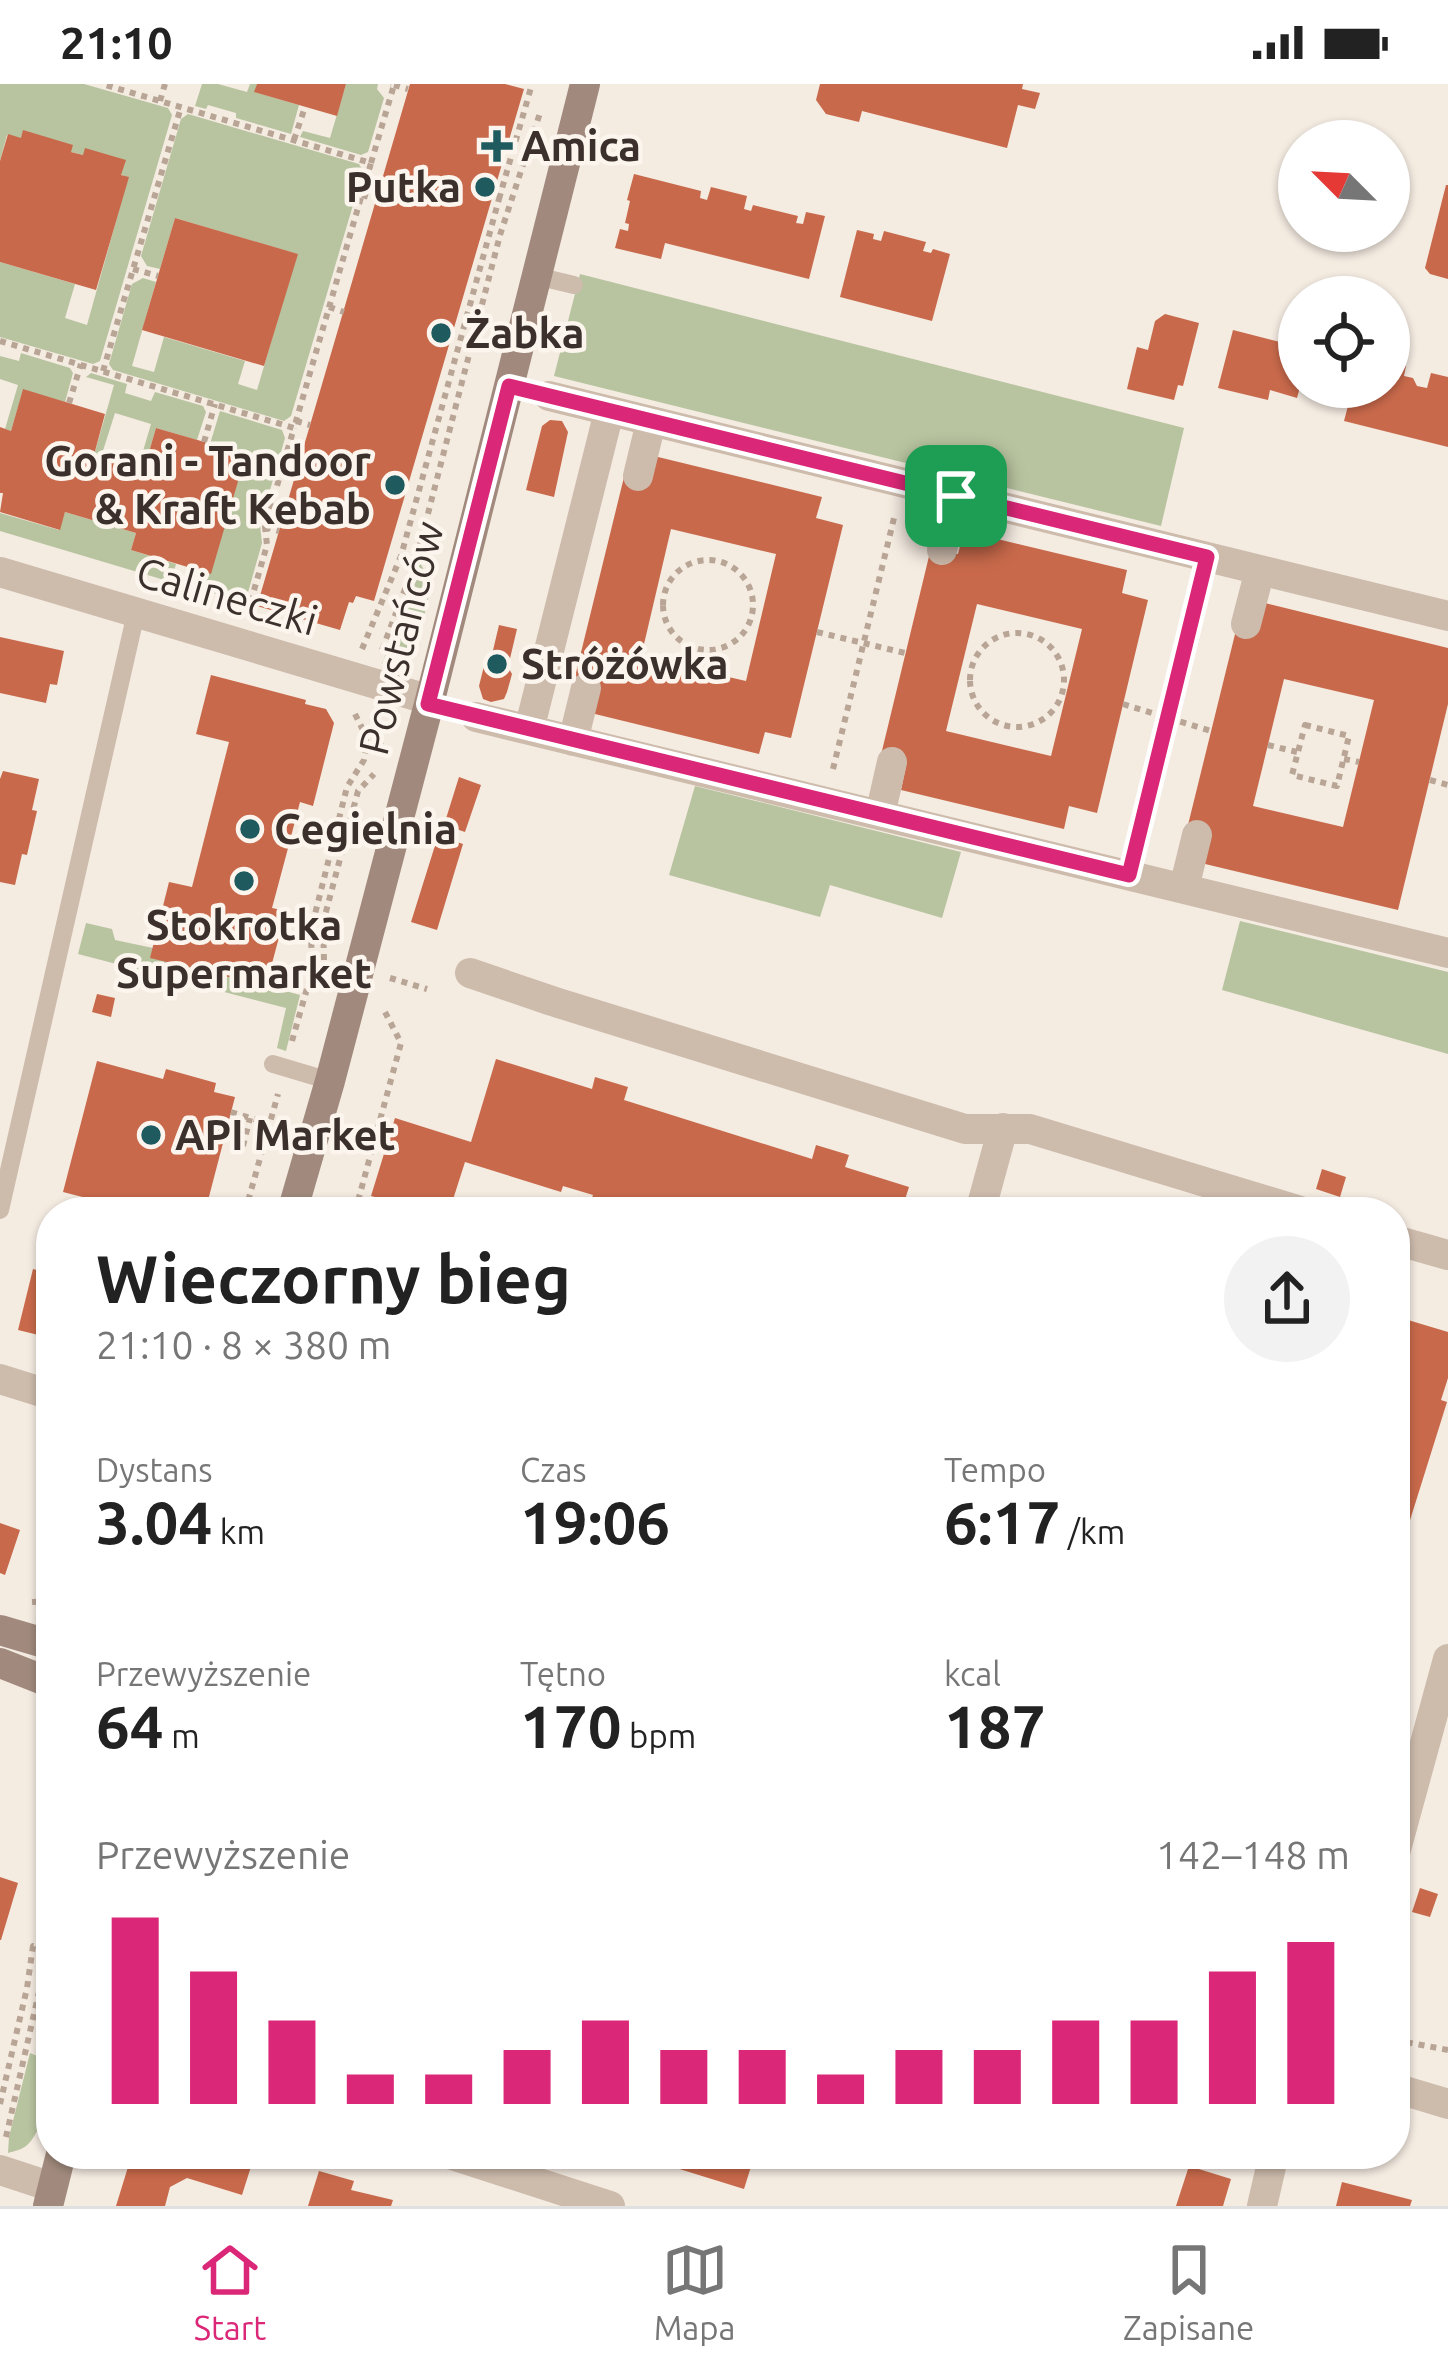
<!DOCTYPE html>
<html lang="pl">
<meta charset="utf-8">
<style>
:root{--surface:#fff;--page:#f2f2f2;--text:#222;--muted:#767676;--line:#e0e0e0;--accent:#db2777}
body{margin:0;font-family:Ubuntu,sans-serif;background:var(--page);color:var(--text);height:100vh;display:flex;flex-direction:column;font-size:45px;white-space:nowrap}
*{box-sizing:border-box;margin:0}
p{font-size:39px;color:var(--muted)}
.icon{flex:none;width:66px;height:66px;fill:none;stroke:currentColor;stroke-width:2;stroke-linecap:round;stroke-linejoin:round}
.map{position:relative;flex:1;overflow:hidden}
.side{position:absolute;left:36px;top:1113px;width:1374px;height:972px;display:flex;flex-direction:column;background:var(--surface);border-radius:48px;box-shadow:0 3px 9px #0004}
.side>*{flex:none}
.needle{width:78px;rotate:294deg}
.fabs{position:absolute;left:1278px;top:36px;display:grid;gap:24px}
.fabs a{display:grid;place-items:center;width:132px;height:132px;border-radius:50%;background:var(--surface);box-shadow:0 3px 9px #0004;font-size:60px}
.pin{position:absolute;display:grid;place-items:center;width:102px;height:102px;color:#fff;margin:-51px;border-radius:24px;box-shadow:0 6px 18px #0006}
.round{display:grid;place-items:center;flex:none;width:126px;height:126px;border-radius:63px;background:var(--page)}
.head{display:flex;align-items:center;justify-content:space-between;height:204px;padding:0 60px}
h1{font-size:66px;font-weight:700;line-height:90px}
.figures{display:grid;grid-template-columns:repeat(3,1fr);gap:18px;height:204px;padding:12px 60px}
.figures div{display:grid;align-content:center}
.figures b{font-size:60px;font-weight:700}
.figures small{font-size:33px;font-weight:400}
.figures p{font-size:33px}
.chart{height:336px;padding:24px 60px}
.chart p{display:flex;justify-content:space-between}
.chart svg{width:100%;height:216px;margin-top:12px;stroke:var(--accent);stroke-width:6}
.status{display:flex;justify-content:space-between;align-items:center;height:84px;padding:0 60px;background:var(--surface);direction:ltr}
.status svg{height:33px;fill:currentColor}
.tabs{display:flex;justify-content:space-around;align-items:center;height:168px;border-top:3px solid var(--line);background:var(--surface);font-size:33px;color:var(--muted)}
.tabs a{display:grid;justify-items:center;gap:6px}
.tabs .selected{color:var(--accent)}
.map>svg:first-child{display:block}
.green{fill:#b8c4a0}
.building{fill:#c8694b;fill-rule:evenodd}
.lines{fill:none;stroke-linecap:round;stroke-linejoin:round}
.path{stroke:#b9a596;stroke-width:6;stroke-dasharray:6 6;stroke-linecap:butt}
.lane{stroke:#cdbbac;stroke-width:18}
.street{stroke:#cdbbac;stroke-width:30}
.secondary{stroke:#a18a7d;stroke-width:30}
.route-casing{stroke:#fff;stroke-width:24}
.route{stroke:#db2777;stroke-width:15}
.poi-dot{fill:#1f5a5e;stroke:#fbf5ee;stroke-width:4.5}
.labels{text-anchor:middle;stroke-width:9;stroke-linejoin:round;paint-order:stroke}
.poi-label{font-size:42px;font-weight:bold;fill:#3b302b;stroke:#fbf5ee;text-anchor:start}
.street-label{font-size:42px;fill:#3b302b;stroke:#fbf5ee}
</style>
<div class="status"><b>21:10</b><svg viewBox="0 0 49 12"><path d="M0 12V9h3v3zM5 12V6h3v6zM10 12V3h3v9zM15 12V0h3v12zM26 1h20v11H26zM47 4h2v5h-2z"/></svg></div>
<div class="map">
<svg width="1448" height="2122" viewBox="0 0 1448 2122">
<rect width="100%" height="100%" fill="#f4ebe1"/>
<path class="green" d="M0 0H84L168 24 172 31 100 277 93 280 0 253V178L75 200 65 234 87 241 128 94 83 71 7 51 0 77Z
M202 0H218L247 8 250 0H257L255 8 299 21 291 50 236 34V29L208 21 206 25 195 22Z
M346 0H378L377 5 384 14 368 68 361 71 300 53 303 47 330 54Z
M188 30 359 80 363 87 291 332 284 337 113 286 109 280 132 200 143 194 156 198 132 282 154 288 164 253 245 277 238 300 257 306 297 170 175 134 160 185 147 182 141 172 181 35Z
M580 190 1184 344 1161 442 554 292Z
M21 269 70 284 73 289 65 318 23 306 11 347 5 345 18 301 0 295V272L19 277Z
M91 289 127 300 125 309 151 317 155 308 203 322 206 328 197 356 156 344 144 385 138 384 151 340 115 329 101 373 94 371 114 301 86 293Z
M220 327 282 346 285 354 260 441 262 459 247 512 240 517 203 506 246 371 210 360Z
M65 428 136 449 131 466 176 480 171 498 0 447V429L59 446Z
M420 479 432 499C422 536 423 566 382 580Z
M695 702 961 768 942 834 830 801 820 833 669 791Z
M1240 837 1448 888V970L1222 906Z
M86 839 112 845 115 856 153 864 266 902 265 906 271 907 272 903 300 911 286 967 277 964 286 924 78 870Z
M30 1969C40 1973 48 1977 51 1988 55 2005 40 2052 26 2062 21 2066 14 2067 8 2069L9 2053Z"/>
<path class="building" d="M257 0H346L337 32 254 8Z
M410 0H505L524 5 374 517 356 512 353 519 349 518 340 546 257 522Z
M820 0H1023L1022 5 1040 9 1035 25 1018 21 1007 64 862 27 859 38 826 30 816 16Z
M23 46 73 61 71 68 83 71 85 64 126 76 121 91 129 93 96 206 0 178V77L8 50 21 54Z
M634 90 701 107 700 114 707 116 711 103 747 112 744 125 751 127 753 121 798 132 796 139 803 140 806 128 825 132 809 195 665 159 661 175 615 164 620 145 628 147 629 140 625 139 630 117 627 116Z
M1446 101H1448V195L1430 190 1425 184Z
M175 134 298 170 264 282 142 246Z
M857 146 874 150 873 155 881 157 884 147 926 158 923 167 931 169 933 165 950 170 932 237 840 213Z
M1165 230 1199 239 1183 302 1178 301 1174 316 1127 305 1137 263 1148 266 1155 237Z
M1233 246 1292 261 1294 254 1299 255 1300 303 1297 314 1270 306 1268 316 1218 304Z
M1389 278 1406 282 1404 292 1413 294 1417 302 1427 304 1431 289 1448 293V363L1344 337 1353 303H1389Z
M23 305 105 330 94 371 144 385 156 344 246 370 211 490 131 466 136 449 65 428 60 446 0 428 3 409H0V343L11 347Z
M550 336 562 337 568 348 554 413 526 406 542 342Z
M658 373 822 413 816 434 843 441 791 654 765 648 759 670 595 630 573 601 625 389ZM671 445 776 470 746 597 641 573Z
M964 447 1127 486 1122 509 1148 516 1097 729 1069 722 1064 745 901 706 906 682 880 675 931 464 958 470ZM977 520 1082 545 1051 672 946 647Z
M1265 519 1448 564V620L1398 826 1201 779 1186 749 1238 538ZM1284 595 1374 616 1343 743 1253 722Z
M499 541 517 545 508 583 512 590 507 608 504 615 491 618 483 615 479 602 484 582 490 579Z
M0 553 64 567 57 601 50 600 46 619 0 609Z
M211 591 306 616 305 620 326 625 334 639 313 722 300 718 287 768 272 824 286 827 266 902 150 874 169 798 192 803 229 658 196 650Z
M3 687 39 695 32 726 37 727 27 771 22 770 15 801 0 798V695Z
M459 693 481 701 465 748 444 741Z
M438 752 463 760 437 846 411 838Z
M97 910 115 914 111 933 92 928Z
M496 975 592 1005 595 993 628 1003 624 1016 812 1075 816 1061 849 1071 845 1083 909 1103 901 1128H625L591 1117 593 1111 563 1102 561 1108 465 1078 449 1128H377L382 1115 371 1112 395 1034 471 1058Z
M97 977 163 995 166 985 216 999 214 1008 235 1013 205 1128H101L102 1124 98 1117 63 1108Z
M1322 1085 1346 1093 1340 1113 1316 1105Z
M33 1185 51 1190V1254L18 1246Z
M1395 1218 1402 1220 1398 1233 1448 1248V1294L1441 1316 1447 1318 1396 1481Z
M0 1439 20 1446 5 1491 0 1489Z
M0 1793 18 1799 1 1856H0Z
M1420 1804 1438 1810 1430 1833 1412 1828Z
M132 2070H255L242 2111 187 2094 170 2103 165 2122H116Z
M662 2070H755L744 2105 660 2079Z
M1189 2082 1231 2095 1223 2122H1176Z
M319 2087 354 2097 351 2106 393 2116 391 2122H308Z
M1342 2098 1412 2116 1410 2122H1336Z"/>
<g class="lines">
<path class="path" d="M394 1 408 5
M160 17 165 0
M294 56 305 23
M371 79 394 1 391 0
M362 111 376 115
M499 115 532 0
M133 185 158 192
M329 223 344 228
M0 257 294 344 371 79 102 0
M103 287 181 23
M69 319 81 280
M296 337 310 341
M204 358 215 320
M265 443 279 447
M663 521a45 45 0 1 1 90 0a45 45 0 1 1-90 0Z
M250 528 248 527 267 461 265 443 294 344
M817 548 905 569
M970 596a47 47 0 1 1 94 0a47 47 0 1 1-94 0Z
M362 565 401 472 499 115 505 117
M382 566 416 476 500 151 541 26
M1123 620 1211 647
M372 634 381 661
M1305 641 1349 652 1337 702 1292 691Z
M1268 661 1297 668
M1344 675 1359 678
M833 685 895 430
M1430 696 1448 701
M1137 759 1199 503
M324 876 323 839 358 707 374 690
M390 894 427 905
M292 957 312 887 311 846 347 703 364 676 366 666V652L353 626
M231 1028 269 1040
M243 1062 250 1034
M245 1128 278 1010
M355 1128 401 959 384 926
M32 1518 51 1517
M1395 1956 1448 1966
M0 2020 27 1904 33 1862 51 1865
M6 2053 39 1908 51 1809
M386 2070 419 2080"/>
<path class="lane" d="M536 192 574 201
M428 620 476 633
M273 980 330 997
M0 1126 136 529"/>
<path class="street" d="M549 312 1448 532
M638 392 651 338
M942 466 956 412
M0 488 430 616
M1246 540 1260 486
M476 633 1448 869
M529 646 609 328
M573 657 586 604
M880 731 892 678
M1184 804 1197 751
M470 889 552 917 965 1045H1030L1304 1128
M980 1128 1003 1044
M1395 1156 1448 1171
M0 1295 51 1311
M1395 1769 1448 1575
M1395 2004 1448 2020
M449 2070 610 2122
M0 2086 52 2103
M1262 2122 1274 2070"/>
<path class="secondary" d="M292 1128 330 997 430 616 585 0
M0 1546 51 1561
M0 1579 51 1599
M48 2122 61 2070"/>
</g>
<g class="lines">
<defs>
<path id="route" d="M509 302 1207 473 1129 791 428 620Z"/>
</defs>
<use href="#route" class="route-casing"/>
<use href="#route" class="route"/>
</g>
<g class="poi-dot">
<path d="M491 44h12v12h12v12h-12v12h-12v-12h-12v-12h12z"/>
<circle cx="485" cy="103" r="12"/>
<circle cx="441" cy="249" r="12"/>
<circle cx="395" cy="401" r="12"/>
<circle cx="497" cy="580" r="12"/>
<circle cx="250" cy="745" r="12"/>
<circle cx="244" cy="797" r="12"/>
<circle cx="151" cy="1051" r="12"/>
</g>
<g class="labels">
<g class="poi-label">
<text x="521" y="77">Amica</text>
<text x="461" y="118" text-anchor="end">Putka</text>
<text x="465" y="264">Żabka</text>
<text x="371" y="392" text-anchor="end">Gorani - Tandoor<tspan x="371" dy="48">&amp; Kraft Kebab</tspan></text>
<text x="521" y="595">Stróżówka</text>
<text x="274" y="760">Cegielnia</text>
<text x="244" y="856" text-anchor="middle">Stokrotka<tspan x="244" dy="48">Supermarket</tspan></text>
<text x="175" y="1066">API Market</text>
</g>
<g class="street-label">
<text transform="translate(227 512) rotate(16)" y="15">Calineczki</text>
<text transform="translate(401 554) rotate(-76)" y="15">Powstańców</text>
</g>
</g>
</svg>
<div class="fabs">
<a><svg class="needle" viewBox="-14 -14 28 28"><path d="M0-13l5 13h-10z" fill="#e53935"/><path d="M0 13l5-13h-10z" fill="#767676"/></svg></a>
<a><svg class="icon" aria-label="locate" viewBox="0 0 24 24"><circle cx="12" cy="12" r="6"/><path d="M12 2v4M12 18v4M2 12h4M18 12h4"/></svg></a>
</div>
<div class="pin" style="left:956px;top:412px;background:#1e9e55"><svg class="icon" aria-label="arrive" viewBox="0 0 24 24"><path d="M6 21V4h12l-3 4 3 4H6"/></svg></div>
<section class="side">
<div class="head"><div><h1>Wieczorny bieg</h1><p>21:10 · 8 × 380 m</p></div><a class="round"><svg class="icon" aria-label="share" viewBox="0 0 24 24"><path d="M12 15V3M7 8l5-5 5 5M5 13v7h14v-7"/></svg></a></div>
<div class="figures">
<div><p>Dystans</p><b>3.04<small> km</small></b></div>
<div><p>Czas</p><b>19:06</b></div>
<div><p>Tempo</p><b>6:17<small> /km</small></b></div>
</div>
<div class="figures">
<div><p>Przewyższenie</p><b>64<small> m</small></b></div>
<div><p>Tętno</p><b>170<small> bpm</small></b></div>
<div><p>kcal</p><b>187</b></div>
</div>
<div class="chart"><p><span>Przewyższenie</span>142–148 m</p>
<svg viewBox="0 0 160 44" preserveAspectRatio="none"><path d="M5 44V6M15 44V17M25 44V27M35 44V38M45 44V38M55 44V33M65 44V27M75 44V33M85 44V33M95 44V38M105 44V33M115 44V33M125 44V27M135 44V27M145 44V17M155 44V11"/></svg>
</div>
</section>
</div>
<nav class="tabs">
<a class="selected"><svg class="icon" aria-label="home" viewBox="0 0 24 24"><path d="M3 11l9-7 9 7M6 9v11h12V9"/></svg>Start</a>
<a><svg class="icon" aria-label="map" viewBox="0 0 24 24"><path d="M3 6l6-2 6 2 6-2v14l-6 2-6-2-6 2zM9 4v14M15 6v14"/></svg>Mapa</a>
<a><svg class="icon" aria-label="saved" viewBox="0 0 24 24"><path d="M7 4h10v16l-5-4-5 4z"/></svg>Zapisane</a>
</nav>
